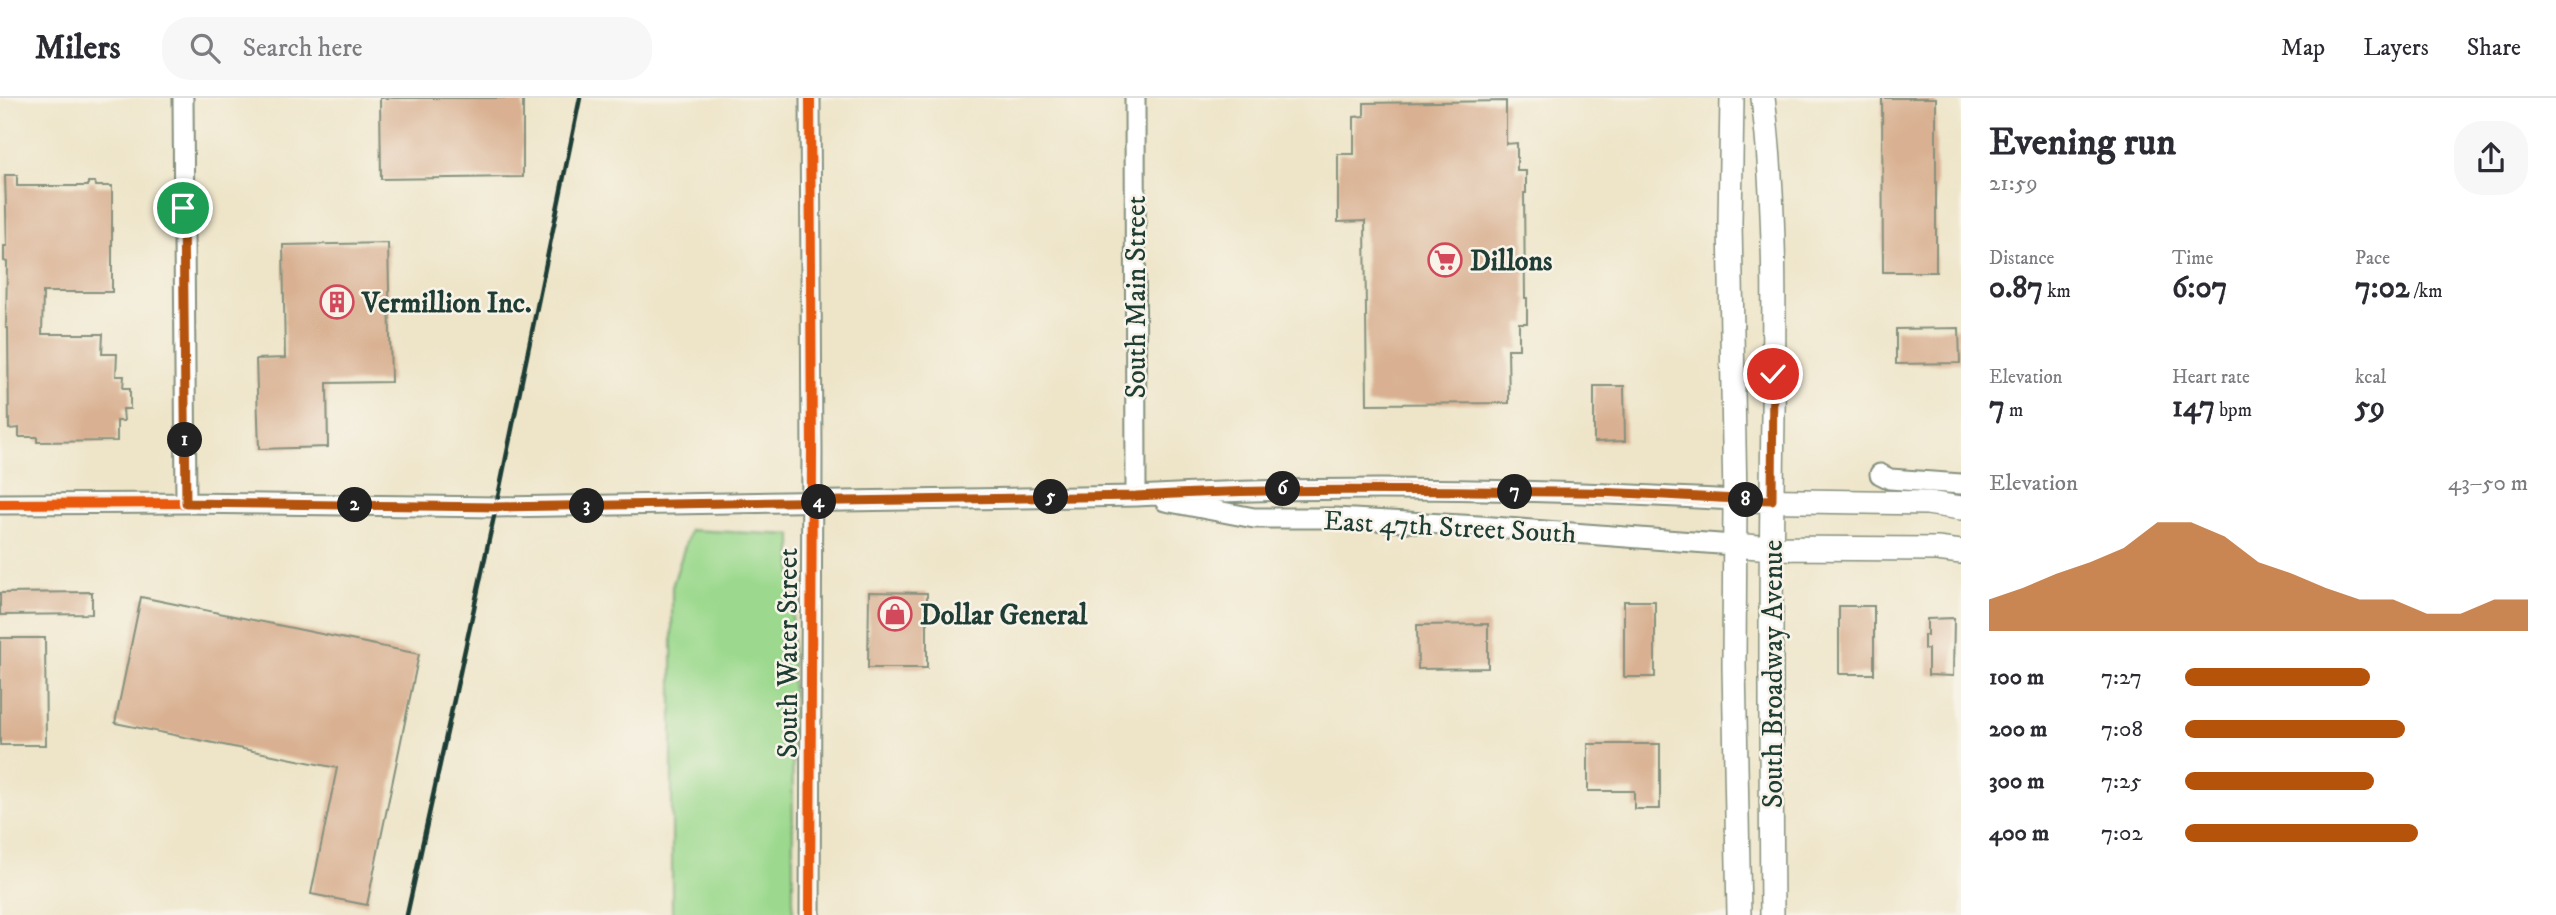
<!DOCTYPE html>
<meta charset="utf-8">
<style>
:root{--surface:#fff;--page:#f7f7f7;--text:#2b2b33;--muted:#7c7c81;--line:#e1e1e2;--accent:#b45309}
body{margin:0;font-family:"IM FELL DW Pica",serif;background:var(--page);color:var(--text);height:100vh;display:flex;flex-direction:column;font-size:26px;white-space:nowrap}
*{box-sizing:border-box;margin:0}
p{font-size:23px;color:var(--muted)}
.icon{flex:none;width:38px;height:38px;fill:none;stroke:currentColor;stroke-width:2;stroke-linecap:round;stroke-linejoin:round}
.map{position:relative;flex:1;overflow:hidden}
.drawer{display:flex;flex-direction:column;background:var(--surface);width:595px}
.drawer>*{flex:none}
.pin{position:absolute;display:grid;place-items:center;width:60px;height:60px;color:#fff;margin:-30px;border:4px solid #fff;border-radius:50%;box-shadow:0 2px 7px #0007}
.km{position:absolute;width:35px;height:35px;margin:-18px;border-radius:50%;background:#222;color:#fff;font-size:19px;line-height:35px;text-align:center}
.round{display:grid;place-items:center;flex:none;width:74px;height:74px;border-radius:28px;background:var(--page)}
.overview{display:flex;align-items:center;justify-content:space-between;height:119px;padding:0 28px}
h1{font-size:38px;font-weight:700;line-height:52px}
.stats{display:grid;grid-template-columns:repeat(3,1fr);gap:10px;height:119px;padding:7px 28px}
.stats div{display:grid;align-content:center}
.stats b{font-size:30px;font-weight:700}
.stats small{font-size:19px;font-weight:400}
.stats p{font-size:19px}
.chart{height:196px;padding:14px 28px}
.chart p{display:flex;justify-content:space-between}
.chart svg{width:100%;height:126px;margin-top:7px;fill:var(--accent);opacity:.7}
ul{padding:0 28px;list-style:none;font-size:23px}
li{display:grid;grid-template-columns:112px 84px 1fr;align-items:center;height:52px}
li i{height:18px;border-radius:9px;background:var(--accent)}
header{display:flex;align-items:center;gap:42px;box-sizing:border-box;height:98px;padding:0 35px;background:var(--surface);border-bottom:2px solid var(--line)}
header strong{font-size:33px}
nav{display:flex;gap:38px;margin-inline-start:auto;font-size:24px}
.search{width:490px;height:63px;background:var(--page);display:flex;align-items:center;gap:18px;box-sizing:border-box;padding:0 24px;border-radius:28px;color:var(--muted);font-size:26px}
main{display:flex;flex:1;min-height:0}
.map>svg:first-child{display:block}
.green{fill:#9cd98e;stroke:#5e8b61;stroke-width:2}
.building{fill:#d9b192}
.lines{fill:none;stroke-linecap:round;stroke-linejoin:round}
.minor-casing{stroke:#86917e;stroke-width:23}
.major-casing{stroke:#86917e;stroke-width:26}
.minor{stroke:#fff;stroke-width:19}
.major{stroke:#fff;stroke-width:23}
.rail{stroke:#1f3d34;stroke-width:4.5}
.cycleway-casing{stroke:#f7f3e8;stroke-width:15}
.cycleway{stroke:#e8590c;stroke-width:10}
.route-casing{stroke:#fff;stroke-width:14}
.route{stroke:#b45309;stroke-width:9}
.labels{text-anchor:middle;stroke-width:5;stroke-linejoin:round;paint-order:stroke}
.poi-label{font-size:28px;font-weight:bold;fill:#1f3d34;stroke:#f7f3e8;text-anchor:start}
.street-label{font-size:28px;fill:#1f3d34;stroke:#f7f3e8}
</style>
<header>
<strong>Milers</strong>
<div class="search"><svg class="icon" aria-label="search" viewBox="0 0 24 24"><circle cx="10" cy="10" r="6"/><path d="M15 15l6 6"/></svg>Search here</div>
<nav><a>Map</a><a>Layers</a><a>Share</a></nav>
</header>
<main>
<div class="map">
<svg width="1961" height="817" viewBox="0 0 1961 817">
<rect width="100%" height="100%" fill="#f7f3e8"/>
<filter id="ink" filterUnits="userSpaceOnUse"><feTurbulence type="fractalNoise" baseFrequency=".0143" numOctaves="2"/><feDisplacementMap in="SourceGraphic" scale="14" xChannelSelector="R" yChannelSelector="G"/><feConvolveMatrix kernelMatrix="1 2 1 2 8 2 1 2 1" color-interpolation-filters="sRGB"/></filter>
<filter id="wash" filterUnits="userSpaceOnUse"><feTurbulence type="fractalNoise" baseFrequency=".00686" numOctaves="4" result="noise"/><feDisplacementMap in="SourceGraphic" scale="28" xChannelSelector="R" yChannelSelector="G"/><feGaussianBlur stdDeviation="1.57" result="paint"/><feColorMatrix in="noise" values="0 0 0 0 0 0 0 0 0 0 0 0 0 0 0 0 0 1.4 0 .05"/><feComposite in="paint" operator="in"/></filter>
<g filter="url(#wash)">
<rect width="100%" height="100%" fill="#eee5c9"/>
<path class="green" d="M690 432 792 437 793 817H672V489Z"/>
<g id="blocks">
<path class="building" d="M380 0H523V79L381 81Z
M1882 0H1936V174H1883Z
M1506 3V46L1517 45V73H1526V95H1524L1525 200H1527V225H1519V251H1508L1509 305 1367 306 1365 123 1338 124V56H1354V19L1364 18V5Z
M5 77H17V88H88V84H95L96 88H112V194H43L42 236H103L102 256H117L116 278H124L123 290H130V311H123L124 323H117V343L37 344V339H19V330L9 331 8 230H6L7 164 4 163V148H7Z
M388 145 391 284 327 285 328 349 259 351 256 261 285 260 283 147Z
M1959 230 1960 265 1896 266V231Z
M1594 288H1624L1625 343 1594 344Z
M92 494V516L0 517V495Z
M869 494 927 495V570H868Z
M141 499 419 556 367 807 311 796 337 670 115 625Z
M1624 503H1655V579H1624Z
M1839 508H1874V576H1839Z
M1954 520 1953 578 1928 577V551H1924V537H1927V521Z
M1488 526V570L1418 571 1417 527Z
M0 540H45L46 647H0Z
M1588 646H1660V711H1634V693H1588Z"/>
</g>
</g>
<g filter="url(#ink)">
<use href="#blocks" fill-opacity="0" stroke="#86917e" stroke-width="2"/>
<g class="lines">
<defs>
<path id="minor" d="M183 0 186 405
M1135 0 1136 398
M1880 376 1890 381 1961 386
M1165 403 1254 420H1335L1479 428 1733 447
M0 406 186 405 496 409 1136 398C1335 386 1536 391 1735 402
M810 817 812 355 810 0"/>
<path id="major" d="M1732 0 1730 124 1735 402 1734 568 1739 817
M1763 0C1779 132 1773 265 1772 398 1770 537 1771 677 1772 817
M1735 402 1927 405 1961 410
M1733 447 1772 450 1937 451 1961 454"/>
</defs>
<use href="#minor" class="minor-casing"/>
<use href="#major" class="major-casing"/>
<use href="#minor" class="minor"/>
<use href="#major" class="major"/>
<path class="rail" d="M407 817 493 423 580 0"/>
<defs>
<path id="cycleway" d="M0 406 186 405 496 409 1136 398C1335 386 1536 391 1735 402
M810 817 812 355 810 0"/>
</defs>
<use href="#cycleway" class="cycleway-casing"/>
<use href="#cycleway" class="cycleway"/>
</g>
</g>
<g class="lines" filter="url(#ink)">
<defs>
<path id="route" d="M183 110 186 405 496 409 1136 398C1283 389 1429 393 1576 394 1641 394 1706 401 1772 402L1773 276"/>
</defs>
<use href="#route" class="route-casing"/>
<use href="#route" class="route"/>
</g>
<defs>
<symbol id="supermarket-ring" viewBox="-11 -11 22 22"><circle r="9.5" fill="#f7f3e8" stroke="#d1495b" stroke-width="1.5"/><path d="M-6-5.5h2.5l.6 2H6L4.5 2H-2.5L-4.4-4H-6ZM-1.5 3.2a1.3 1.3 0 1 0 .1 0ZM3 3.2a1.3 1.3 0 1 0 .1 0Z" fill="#d1495b"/></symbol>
<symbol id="building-ring" viewBox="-11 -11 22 22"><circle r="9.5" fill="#f7f3e8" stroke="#d1495b" stroke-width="1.5"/><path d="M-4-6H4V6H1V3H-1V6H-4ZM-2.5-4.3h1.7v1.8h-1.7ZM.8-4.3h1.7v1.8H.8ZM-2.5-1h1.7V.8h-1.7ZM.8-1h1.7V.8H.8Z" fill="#d1495b"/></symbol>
<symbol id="shop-ring" viewBox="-11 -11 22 22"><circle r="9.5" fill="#f7f3e8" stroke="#d1495b" stroke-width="1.5"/><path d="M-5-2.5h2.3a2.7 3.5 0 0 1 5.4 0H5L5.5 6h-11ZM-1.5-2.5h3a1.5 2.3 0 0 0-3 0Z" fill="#d1495b"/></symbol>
</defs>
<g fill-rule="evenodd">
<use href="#supermarket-ring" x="1426" y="143" width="38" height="38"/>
<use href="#building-ring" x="318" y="185" width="38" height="38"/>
<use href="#shop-ring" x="876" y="497" width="38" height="38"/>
</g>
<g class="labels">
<g class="poi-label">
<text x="1470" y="172">Dillons</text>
<text x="362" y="214">Vermillion Inc.</text>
<text x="920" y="526">Dollar General</text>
</g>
<g class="street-label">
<text transform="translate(1135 199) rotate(-90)" y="10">South Main Street</text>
<text transform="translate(1450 428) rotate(3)" y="10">East 47th Street South</text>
<text transform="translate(787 555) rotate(-90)" y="10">South Water Street</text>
<text transform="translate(1772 576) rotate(-90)" y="10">South Broadway Avenue</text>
</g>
</g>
</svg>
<div class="pin" style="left:183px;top:110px;background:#1e9e55"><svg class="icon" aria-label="arrive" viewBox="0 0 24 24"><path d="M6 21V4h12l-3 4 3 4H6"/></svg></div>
<div class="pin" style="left:1773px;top:276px;background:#d93025"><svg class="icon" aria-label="check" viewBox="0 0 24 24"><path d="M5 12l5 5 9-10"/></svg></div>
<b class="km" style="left:185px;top:342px">1</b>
<b class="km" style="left:355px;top:407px">2</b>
<b class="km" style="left:587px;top:408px">3</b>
<b class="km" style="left:819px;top:404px">4</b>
<b class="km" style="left:1051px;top:399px">5</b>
<b class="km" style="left:1283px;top:391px">6</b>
<b class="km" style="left:1515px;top:394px">7</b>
<b class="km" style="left:1746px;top:402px">8</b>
</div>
<section class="drawer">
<div class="overview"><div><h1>Evening run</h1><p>21:59</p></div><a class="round"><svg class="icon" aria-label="share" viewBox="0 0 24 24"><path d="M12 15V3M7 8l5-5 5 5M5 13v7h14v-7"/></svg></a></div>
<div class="stats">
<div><p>Distance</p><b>0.87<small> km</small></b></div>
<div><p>Time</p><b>6:07</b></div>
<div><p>Pace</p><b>7:02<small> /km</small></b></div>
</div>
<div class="stats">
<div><p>Elevation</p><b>7<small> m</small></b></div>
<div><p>Heart rate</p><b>147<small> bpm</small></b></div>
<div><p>kcal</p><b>59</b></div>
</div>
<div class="chart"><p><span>Elevation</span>43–50 m</p>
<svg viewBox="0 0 160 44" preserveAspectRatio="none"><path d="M0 44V33L10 29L20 24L30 20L40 15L50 6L60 6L70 11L80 20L90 24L100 29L110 33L120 33L130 38L140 38L150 33L160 33V44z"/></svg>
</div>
<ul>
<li><b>100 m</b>7:27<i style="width:54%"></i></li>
<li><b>200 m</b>7:08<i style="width:64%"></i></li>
<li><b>300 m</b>7:25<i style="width:55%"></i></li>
<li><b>400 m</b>7:02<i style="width:68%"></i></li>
</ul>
</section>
</main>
